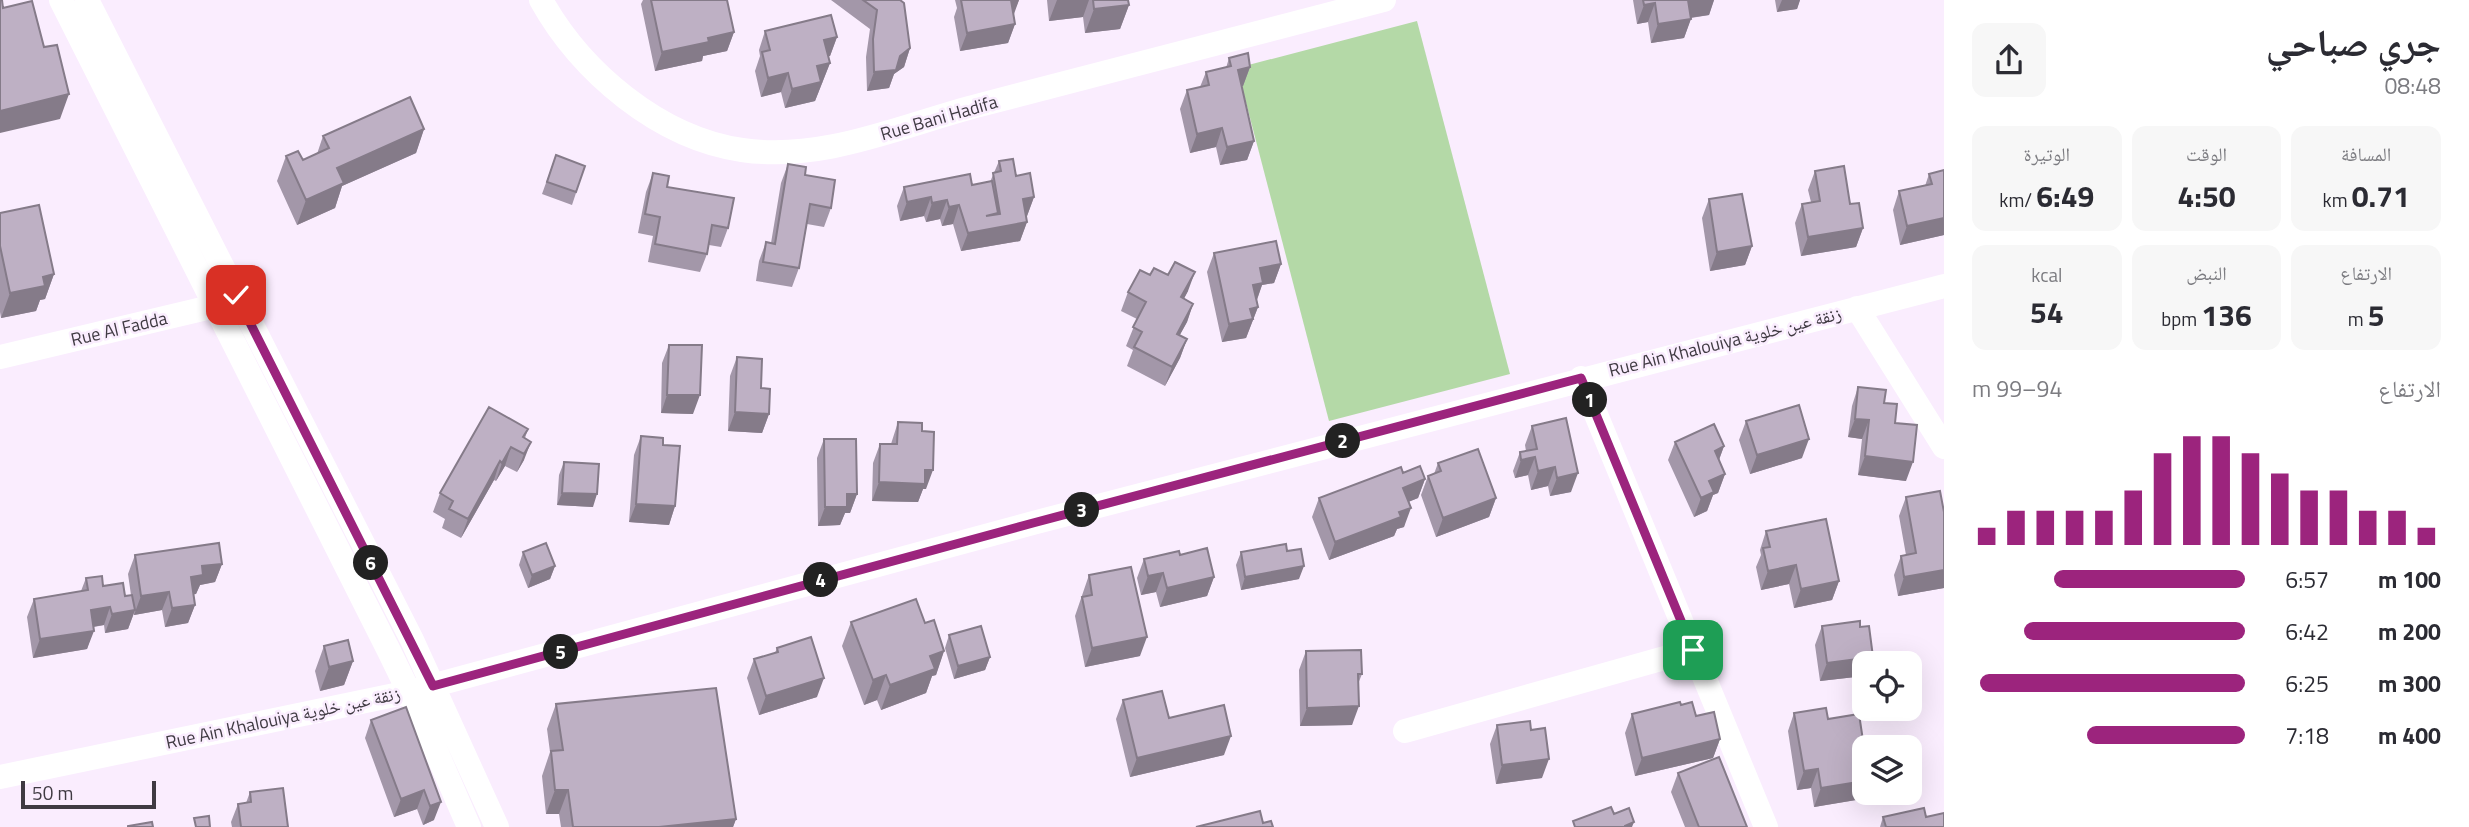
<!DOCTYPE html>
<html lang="ar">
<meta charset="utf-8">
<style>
:root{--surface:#fff;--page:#f7f7f7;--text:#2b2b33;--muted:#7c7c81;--accent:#9c247d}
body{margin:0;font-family:"Titillium Web","Noto Naskh Arabic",sans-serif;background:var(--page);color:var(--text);direction:rtl;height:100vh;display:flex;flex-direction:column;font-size:26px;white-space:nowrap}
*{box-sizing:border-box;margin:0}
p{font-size:23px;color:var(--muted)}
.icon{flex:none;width:38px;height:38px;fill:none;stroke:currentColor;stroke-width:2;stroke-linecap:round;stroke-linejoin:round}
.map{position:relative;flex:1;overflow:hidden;direction:ltr}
.side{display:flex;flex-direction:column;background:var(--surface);width:525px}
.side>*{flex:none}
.controls{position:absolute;left:1852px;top:651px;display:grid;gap:14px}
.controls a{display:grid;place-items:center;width:70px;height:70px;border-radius:14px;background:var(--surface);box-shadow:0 7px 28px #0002;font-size:35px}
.scale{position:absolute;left:21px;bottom:18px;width:135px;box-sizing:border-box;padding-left:7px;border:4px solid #3f3a42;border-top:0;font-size:19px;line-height:24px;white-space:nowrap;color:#3f3a42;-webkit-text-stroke:5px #faedfe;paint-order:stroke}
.pin{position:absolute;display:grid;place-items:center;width:60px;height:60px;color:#fff;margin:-30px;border-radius:14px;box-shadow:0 4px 10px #0006}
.km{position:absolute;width:35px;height:35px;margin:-18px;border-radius:50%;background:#222;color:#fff;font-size:19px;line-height:35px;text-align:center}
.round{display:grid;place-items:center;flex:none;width:74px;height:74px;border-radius:14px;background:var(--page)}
.headline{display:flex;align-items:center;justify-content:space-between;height:119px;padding:0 28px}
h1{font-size:38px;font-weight:700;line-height:52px}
.stats{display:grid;grid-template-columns:repeat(3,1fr);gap:10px;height:119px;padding:7px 28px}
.stats div{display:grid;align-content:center;border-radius:14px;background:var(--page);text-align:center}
.stats b{font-size:30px;font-weight:700}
.stats small{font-size:19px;font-weight:400}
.stats p{font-size:19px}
.chart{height:196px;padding:14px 28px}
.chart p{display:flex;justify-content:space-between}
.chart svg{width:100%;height:126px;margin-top:7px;stroke:var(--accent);stroke-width:6}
ul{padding:0 28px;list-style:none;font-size:23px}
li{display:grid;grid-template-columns:112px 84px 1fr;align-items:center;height:52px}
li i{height:18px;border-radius:9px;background:var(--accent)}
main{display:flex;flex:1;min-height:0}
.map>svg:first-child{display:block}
.green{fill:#b4d9a7}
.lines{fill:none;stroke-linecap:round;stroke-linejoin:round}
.minor{stroke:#fff;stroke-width:24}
.wall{fill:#a397a9}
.shaded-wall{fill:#857b89}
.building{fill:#beb0c4;stroke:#857b89;stroke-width:2}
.route-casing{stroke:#fff;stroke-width:14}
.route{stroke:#9c247d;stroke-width:9}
.labels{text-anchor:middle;stroke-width:5;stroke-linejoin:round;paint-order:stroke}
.street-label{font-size:18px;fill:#3f3a42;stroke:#faedfe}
</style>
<main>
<section class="side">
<div class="headline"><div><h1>جري صباحي</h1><p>08:48</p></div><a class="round"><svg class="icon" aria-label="share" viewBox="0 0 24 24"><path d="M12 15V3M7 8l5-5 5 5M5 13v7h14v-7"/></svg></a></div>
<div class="stats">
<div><p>المسافة</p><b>0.71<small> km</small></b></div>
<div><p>الوقت</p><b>4:50</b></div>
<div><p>الوتيرة</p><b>6:49<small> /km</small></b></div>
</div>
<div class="stats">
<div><p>الارتفاع</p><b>5<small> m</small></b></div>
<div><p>النبض</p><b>136<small> bpm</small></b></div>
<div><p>kcal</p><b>54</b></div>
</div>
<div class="chart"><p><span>الارتفاع</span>94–99 m</p>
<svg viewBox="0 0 160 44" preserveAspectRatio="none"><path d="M5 44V38M15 44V32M25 44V32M35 44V32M45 44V32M55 44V25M65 44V12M75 44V6M85 44V6M95 44V12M105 44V19M115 44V25M125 44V25M135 44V32M145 44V32M155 44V38"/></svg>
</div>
<ul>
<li><b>100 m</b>6:57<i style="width:70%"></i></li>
<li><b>200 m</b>6:42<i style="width:81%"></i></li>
<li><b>300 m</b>6:25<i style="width:97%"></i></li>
<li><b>400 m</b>7:18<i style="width:58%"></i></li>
</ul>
</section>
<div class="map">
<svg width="1944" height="827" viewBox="0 0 1944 827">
<rect width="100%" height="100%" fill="#faedfe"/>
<path class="green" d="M1417 21 1510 374 1329 421 1237 68Z"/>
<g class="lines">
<path class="minor" d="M61 0 389 651 423 721 469 827
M87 0 412 640 497 827
M541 0C581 72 659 138 742 150 824 162 902 125 980 105 1115 70 1249 35 1384 0
M1857 308 1944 447
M0 357 215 306 230 298
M1581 378 1766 827
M1405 731 1693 650
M0 777 409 692 1033 523 1944 286"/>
</g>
<path class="wall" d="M643 0H727L734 32 727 51 703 56 702 61 655 71 641 4Z
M831 0H900L910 48 904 67 894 74 889 88 867 91 866 57 870 29Z
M955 0H1019L1013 14 1015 24 1008 43 960 51 954 17 957 8Z
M1047 0H1128L1129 5 1120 29 1085 33 1083 17 1049 21Z
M1633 0H1714L1709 15 1691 18 1684 38 1651 43 1648 22 1637 24Z
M1775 0H1800L1797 9 1777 12Z
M765 31 837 37 830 56H828L830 63 815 101 785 108 781 92 761 97 755 71 760 56 759 50Z
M1229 58 1250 67 1243 86H1242L1254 141 1247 160 1220 165 1216 147 1190 153 1180 109 1187 90 1200 87 1206 72 1226 68Z
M424 129 416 153 342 186 335 208 297 225 277 181 286 156 303 160 317 154 323 136Z
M556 155 585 166 572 205 542 194Z
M999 161 1016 176 1034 197 1027 216H1026L1027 222 1020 241 961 251 953 224 942 226 940 219 926 222 924 216 900 221 897 206 904 187 972 185 990 182Z
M788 164 805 175 831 208 824 227 807 224 799 268 792 287 756 281 759 261 766 242 771 243 781 183Z
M1944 170V235L1900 245 1893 210 1899 191 1925 186 1929 174Z
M1815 171 1850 204 1863 228 1856 247 1801 256 1795 223 1802 204 1811 202 1808 190Z
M653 173 667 187 728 228 721 247 709 245 707 254 700 272 648 262 653 236 638 233 646 192Z
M1709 199 1752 246 1745 265 1710 271 1702 218Z
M0 213 54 274 45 299 40 300 36 311 1 318 0 312Z
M1214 253 1281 264 1274 283 1262 285 1257 300 1258 307 1246 338 1222 342 1207 272Z
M1150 275H1168L1188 291 1184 298 1193 304 1187 322 1179 336 1187 339 1180 358 1165 386 1127 366 1133 350 1126 346 1137 319 1121 311 1128 292Z
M669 345 693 414 661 413 662 363Z
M737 357 761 388 769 414 762 433 728 431 730 376Z
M1858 387 1884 403 1895 423 1906 481 1858 475 1862 439 1848 437 1852 406Z
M1746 421 1802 458 1750 474 1739 440Z
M898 422 922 431 926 489H923L918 502 872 501 873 463 880 444H891Z
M1532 426 1571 492 1550 496 1548 486 1531 490 1528 475 1515 478 1513 471 1520 452 1526 451 1525 445Z
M528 429 525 438 524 460 517 472 505 466 496 481 494 480 461 538 442 528 445 519 433 512 440 493Z
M641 436 663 445 675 506 669 525 629 522 634 455Z
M824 439 857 494 850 513H845L840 525 818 526 817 458Z
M1675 442 1724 446 1719 460 1725 474 1718 493 1713 495 1707 511 1694 517 1668 460Z
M564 462 593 507 557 505 559 475Z
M1438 463 1496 498 1489 517 1436 537 1421 495 1428 476 1434 474Z
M1403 473 1425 479 1418 498 1408 502 1404 527 1397 529 1394 536 1329 560 1312 517 1319 498Z
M1906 497 1944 512V588L1898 596 1894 575 1901 556 1906 555 1899 516Z
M1766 531 1839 581 1832 600 1794 608 1789 584 1761 590 1756 567 1761 555 1760 550Z
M1287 551 1299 579 1241 590 1236 565 1241 552Z
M523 552 555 566 550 579 528 588 519 565Z
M135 555 222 564 215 582 200 585 196 594H193L195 605 188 623 165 627 162 610 134 615V613L128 629 105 633 104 625 94 627 87 649 33 658 27 617 34 599 81 591 86 578 125 596 131 595 128 574Z
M1180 555 1214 577 1207 596 1160 607 1156 592 1141 595 1137 578 1144 559Z
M1089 575 1140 656 1085 667 1075 616Z
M851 622 925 623 944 651 936 675 932 676 926 693 881 710 877 700 864 705 842 646Z
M1822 626 1864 663V676L1820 681 1815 645Z
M949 635 990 657 985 670 954 679 945 648Z
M324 646 353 661 344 685 320 691 315 671Z
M777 648 817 697 759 715 747 678 754 659 775 653Z
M1306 651 1362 674 1358 684 1352 725 1300 726 1299 670Z
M1123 700 1169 718 1224 755 1130 777 1116 719Z
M556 704 736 819 733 827H561L559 814H546L542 776 550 752 547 729Z
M1681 705 1696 716 1720 739 1713 758 1635 776 1625 733 1632 714Z
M406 707 434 820 423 825 417 809 394 817 365 738 371 720Z
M1794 713 1828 719 1862 799 1814 807 1811 788 1797 790 1788 731Z
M1497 725 1531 730 1542 778 1496 784 1490 744Z
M1678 773 1747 827H1685L1671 792Z
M250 792 288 827H232L231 822 238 804 246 803Z
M1883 817H1926L1944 827H1880Z"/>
<path class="shaded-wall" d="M1009 0H1019L1014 14 1003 16Z
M1057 0H1089L1083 17 1049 21Z
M1688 0H1714L1709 15 1681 19Z
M1782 0H1800L1797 9 1777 12Z
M1655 3 1648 22 1637 24 1644 5Z
M1129 5 1120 29 1085 33 1094 9Z
M1691 19 1684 38 1651 43 1658 24Z
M1015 24 1008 43 960 51 967 33Z
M734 32 727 51 703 56 702 61 655 71 662 52 708 38Z
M837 37 830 56 818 59 824 40Z
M910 48 904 67 894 74 889 88 867 91 874 72 900 56Z
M830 63 815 101 785 108 792 89 817 66Z
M1250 67 1243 86 1231 88 1238 70Z
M788 73 781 92 761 97 768 78Z
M69 94 60 119 0 133V111Z
M1222 128 1216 147 1190 153 1197 134Z
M424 129 416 153 342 186 335 208 297 225 306 200 337 168Z
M1254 141 1247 160 1220 165 1227 147Z
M931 197 924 216 900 221 907 202Z
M1034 197 1027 216 1016 218 1023 199Z
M947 200 940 219 926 222 932 203Z
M959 205 953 224 942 226 949 207Z
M998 213 992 228 1027 222 1020 241 961 251 968 233 986 216Z
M1944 218V235L1900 245 1907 226Z
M1863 228 1856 247 1801 256 1808 237Z
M1752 246 1745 265 1710 271 1717 252Z
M1281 264 1274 283 1262 285 1256 302 1247 304 1260 268Z
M1195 272 1188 291 1175 316 1181 297Z
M54 274 45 299 40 300 36 311 1 318 10 293 43 277Z
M1193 304 1187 322 1170 353 1177 334Z
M1258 307 1246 338 1222 342 1229 324 1250 309Z
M1187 339 1180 358 1165 386 1172 367Z
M667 395H700L693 414 661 413Z
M735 412 769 414 762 433 728 431Z
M1855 419 1869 420 1862 439 1848 437Z
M1809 439 1802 458 1750 474 1757 455Z
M531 442 524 460 517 472 524 454Z
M1724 446 1717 465 1715 451Z
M511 447 505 466 496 481 502 463Z
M1865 456 1913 462 1906 481 1858 475Z
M1535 457 1528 475 1515 478 1521 460Z
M500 461 494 480 461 538 468 519Z
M1555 467 1548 486 1531 490 1538 471Z
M925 470H933L926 489H923L918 502 872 501 879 482Z
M1578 473 1571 492 1550 496 1557 478Z
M1725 474 1718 493 1713 495 1707 511 1694 517 1701 498 1709 481Z
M1425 479 1418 498 1396 507 1403 488Z
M562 493 597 494 593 507 557 505Z
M847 494H857L850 513H845L840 525 818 526 825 507Z
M1496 498 1489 517 1436 537 1443 518Z
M636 504 675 506 669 525 629 522Z
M1411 508 1404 527 1397 529 1394 536 1329 560 1335 542 1399 512Z
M222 564 215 582 200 585 196 594 184 596 191 577 202 566Z
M1796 565 1789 584 1761 590 1768 571Z
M555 566 550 579 528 588 532 575Z
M1304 566 1299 579 1241 590 1245 577Z
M1944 570V588L1898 596 1904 577Z
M1163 573 1156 592 1141 595 1148 576Z
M1214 577 1207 596 1160 607 1167 588Z
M1839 581 1832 600 1794 608 1801 589Z
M169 592 162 610 134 615 141 596Z
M195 605 188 623 165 627 172 608Z
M110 607 104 625 84 628 91 610Z
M135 610 128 629 105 633 112 614Z
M94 631 87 649 33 658 40 639Z
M1147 637 1140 656 1085 667 1092 648Z
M944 651 936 675 932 676 926 693 881 710 890 685 930 656Z
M990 657 985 670 954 679 958 666Z
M1873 657 1871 663H1864V676L1820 681 1827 663Z
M353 661 344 685 320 691 329 667Z
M886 675 877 700 864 705 873 680Z
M824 678 817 697 759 715 766 696Z
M1359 706 1352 725 1300 726 1307 708Z
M1231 736 1224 755 1130 777 1137 758Z
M1720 739 1713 758 1635 776 1642 758Z
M1549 759 1542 778 1496 784 1502 765Z
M1818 769 1811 788 1797 790 1804 771Z
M1864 781V793L1862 799 1814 807 1821 788Z
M424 790 417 809 394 817 401 799Z
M555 790H568L559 814H546Z
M441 802 434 820 423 825 430 806Z
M736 819 733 827H659Z
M1634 822 1632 827H1624L1625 826Z"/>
<path class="building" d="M0 0H2L3 8 32 1 44 47 57 45 69 94 0 111Z
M651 0H727L734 32 708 38 709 42 662 52Z
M863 0H900L904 3 910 48 900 56 896 70 874 72 873 39 877 10Z
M961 0H1011L1015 24 967 33Z
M1093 0H1128L1129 5 1094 9Z
M1643 0H1691H1688L1691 19 1658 24 1655 3 1644 5Z
M831 15 837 37 824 40 830 63 817 66 821 82 792 89 788 73 768 78 762 52 770 50 765 31Z
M1248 53 1250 67 1238 70 1254 141 1227 147 1222 128 1197 134 1187 90 1209 85 1206 72 1231 66 1229 58Z
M410 97 424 129 337 168 344 183 306 200 286 156 298 151 303 160 329 148 323 136Z
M556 155 585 166 576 192 547 182Z
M1013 159 1016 176 1030 173 1034 197 1023 199 1027 222 968 233 959 205 949 207 947 200 932 203 931 197 907 202 904 187 970 174 972 185 992 181 998 213 986 216 1000 214 993 173 1001 171 999 161Z
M788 164 806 167 805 175 835 180 831 208 810 204 799 268 763 262 766 242 775 244Z
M1844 166 1850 204 1859 203 1863 228 1808 237 1802 204 1820 201 1815 171Z
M1944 170V218L1907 226 1899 191 1932 184 1929 174Z
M653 173 669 176 667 187 734 198 728 228 712 225 707 254 655 244 660 217 645 214Z
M1742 194 1752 246 1717 252 1709 199Z
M39 205 54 274 43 277 45 286 10 293 0 246V213Z
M1276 241 1281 264 1260 268 1263 283 1253 285 1258 307 1250 309 1253 319 1229 324 1214 253Z
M1175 262 1195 272 1181 297 1193 304 1177 334 1187 339 1172 367 1134 347 1142 332 1133 327 1146 302 1128 292 1140 270 1150 275 1154 268 1168 275Z
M669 345H702L700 395H667Z
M737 357 762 359 761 388 770 389 769 414 735 412Z
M1858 387 1886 390 1884 403 1897 404 1895 423 1917 425 1913 462 1865 456 1869 420 1855 419Z
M1799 405 1809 439 1757 455 1746 421Z
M489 407 528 429 523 437 531 442 524 454 511 447 502 463 500 461 468 519 449 509 453 501 440 493Z
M1566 418 1578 473 1557 478 1555 467 1538 471 1535 457 1521 460 1520 452 1537 449 1532 426Z
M898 422 922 423V431L934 432 933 470H925V484L879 482 880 444H897Z
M1714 424 1724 446 1715 451 1725 474 1709 481 1714 492 1701 498 1675 442Z
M641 436 663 438V445L680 446 675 506 636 504Z
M824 439H856L857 494H847V507H825Z
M1478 449 1496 498 1443 518 1428 476 1441 471 1438 463Z
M564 462 599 464 597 494 562 493Z
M1420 466 1425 479 1403 488 1411 508 1399 512 1401 517 1335 542 1319 498 1401 467 1403 473Z
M1940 491 1944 512V570L1904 577 1901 556 1916 553 1906 497Z
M1826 519 1839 581 1801 589 1796 565 1768 571 1763 548 1770 547 1766 531Z
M219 543 222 564 202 566 203 575 191 577 195 605 172 608 169 592 141 596 135 555Z
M546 543 555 566 532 575 523 552Z
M1286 544 1287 551 1301 549 1304 566 1245 577 1241 552Z
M1207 548 1214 577 1167 588 1163 573 1148 576 1144 559 1179 551 1180 555Z
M1131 567 1147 637 1092 648 1082 597 1092 595 1089 575Z
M102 576 103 586 123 583 125 596 132 595 135 610 112 614 110 607 91 610 94 631 40 639 34 599 88 590 86 578Z
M916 599 925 623 934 620 944 651 930 656 935 669 890 685 886 675 873 680 851 622Z
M1860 621V627L1869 626 1873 657 1827 663 1822 626Z
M981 626 990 657 958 666 949 635Z
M811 637 824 678 766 696 754 659 778 652 777 648Z
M348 640 353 661 329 667 324 646Z
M1361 650 1362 674H1358L1359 706 1307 708 1306 651Z
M716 688 736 819 659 827H573L568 790H555L551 751 563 750 556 704Z
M1162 691 1169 718 1224 705 1231 736 1137 758 1123 700Z
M1680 702 1681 705 1692 702 1696 716 1714 712 1720 739 1642 758 1632 714Z
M406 707 441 802 430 806 424 790 401 799 371 720Z
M1826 708 1828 719 1859 714 1864 747V781L1821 788 1818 769 1804 771 1794 713Z
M1530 721 1531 730 1545 728 1549 759 1502 765 1497 725Z
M1719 757 1747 827H1699L1678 773Z
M283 788 288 827H241L238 804 251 802 250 792Z
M1611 807 1614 814 1629 808 1634 822 1625 826V827H1575L1573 821Z
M1924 808 1926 817 1944 813V827H1886L1883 817Z
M1260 811 1263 823 1271 821 1273 827H1196Z
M209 816 210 827H196L194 818Z
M152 822 153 827H128V826Z"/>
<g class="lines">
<defs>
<path id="route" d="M236 295 433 686 1033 523 1581 378 1693 650"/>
</defs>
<use href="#route" class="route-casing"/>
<use href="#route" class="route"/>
</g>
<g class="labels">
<g class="street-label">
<text transform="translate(939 118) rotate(-16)" y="6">Rue Bani Hadifa</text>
<text transform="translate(119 329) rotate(-13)" y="6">Rue Al Fadda</text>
<text transform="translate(1725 342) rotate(-14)" y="6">Rue Ain Khalouiya زنقة عين خلوية</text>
<text transform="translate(283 718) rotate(-12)" y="6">Rue Ain Khalouiya زنقة عين خلوية</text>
</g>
</g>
</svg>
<div class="controls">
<a><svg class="icon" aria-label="locate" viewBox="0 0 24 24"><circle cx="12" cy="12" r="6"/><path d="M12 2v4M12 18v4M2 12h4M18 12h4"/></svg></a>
<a><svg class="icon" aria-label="layers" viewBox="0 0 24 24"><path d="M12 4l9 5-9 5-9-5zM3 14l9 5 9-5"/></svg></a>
</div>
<div class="scale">50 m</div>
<div class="pin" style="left:1693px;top:650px;background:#1e9e55"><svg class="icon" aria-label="arrive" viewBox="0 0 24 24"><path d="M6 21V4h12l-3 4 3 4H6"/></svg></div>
<div class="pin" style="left:236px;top:295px;background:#d93025"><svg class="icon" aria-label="check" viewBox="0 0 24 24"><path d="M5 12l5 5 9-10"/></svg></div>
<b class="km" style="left:1590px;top:400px">1</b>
<b class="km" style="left:1343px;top:441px">2</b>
<b class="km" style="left:1082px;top:510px">3</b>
<b class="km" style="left:821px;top:580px">4</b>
<b class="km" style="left:561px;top:652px">5</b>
<b class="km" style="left:371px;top:563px">6</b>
</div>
</main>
